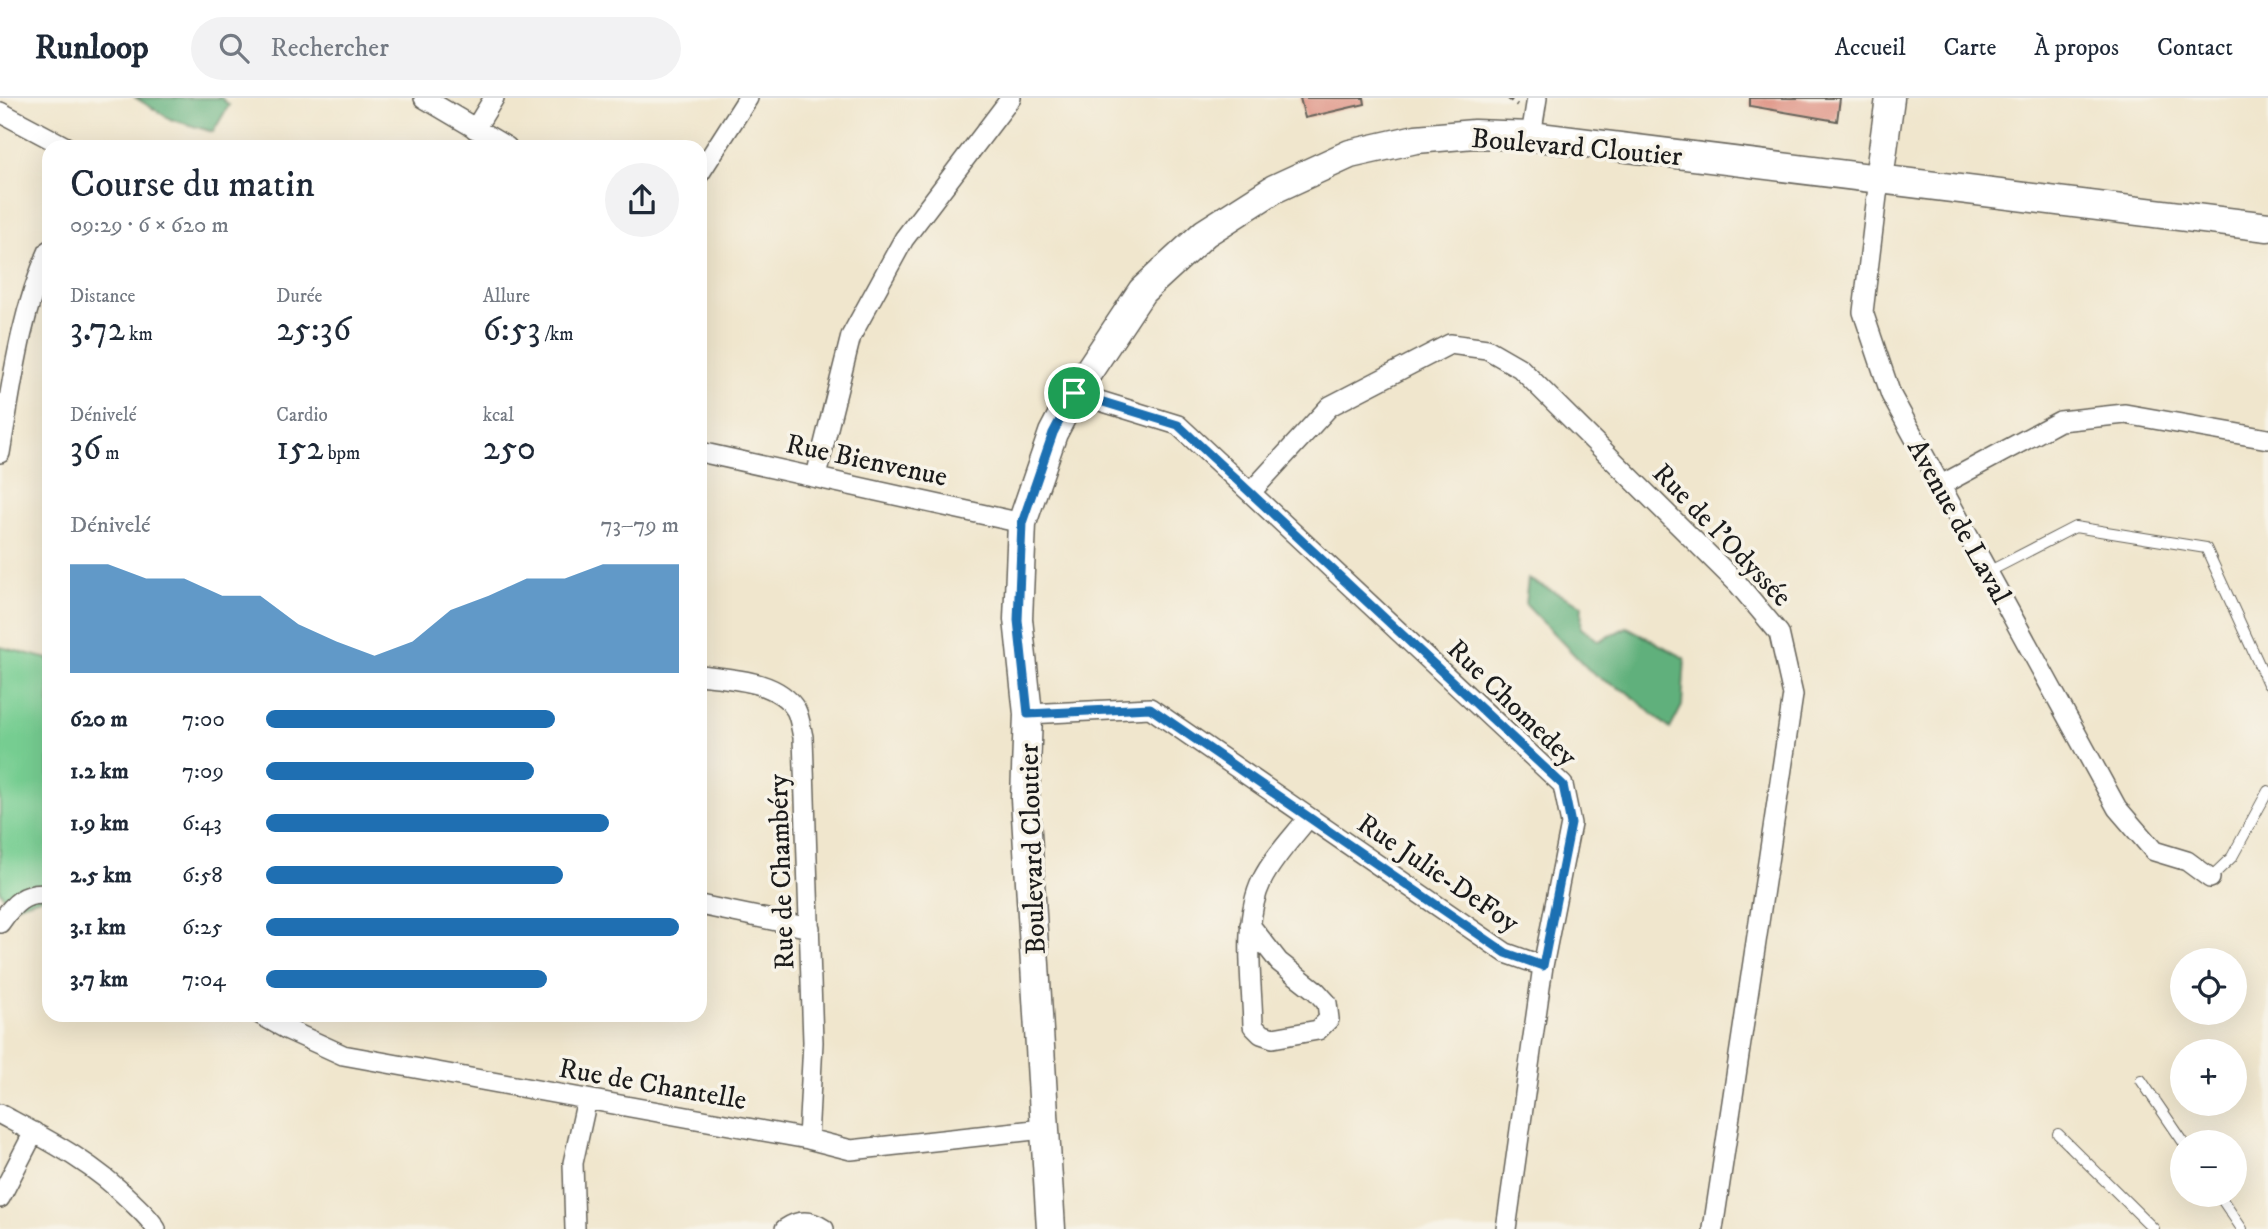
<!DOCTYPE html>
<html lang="fr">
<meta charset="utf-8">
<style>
:root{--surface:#fff;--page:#f2f2f3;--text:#1f2937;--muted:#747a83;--line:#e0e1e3;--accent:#1f6fb2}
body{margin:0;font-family:"IM FELL DW Pica",serif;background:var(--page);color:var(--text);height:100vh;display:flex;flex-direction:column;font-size:26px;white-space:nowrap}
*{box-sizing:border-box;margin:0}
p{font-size:23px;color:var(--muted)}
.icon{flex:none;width:38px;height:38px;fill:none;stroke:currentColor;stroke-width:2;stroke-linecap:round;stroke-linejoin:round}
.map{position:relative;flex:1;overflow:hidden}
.side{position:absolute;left:42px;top:42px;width:665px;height:882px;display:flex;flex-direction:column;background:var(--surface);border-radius:21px;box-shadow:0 7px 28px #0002}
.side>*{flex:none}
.buttons{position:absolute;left:2170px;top:850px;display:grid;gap:14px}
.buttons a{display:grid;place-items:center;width:77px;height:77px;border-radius:50%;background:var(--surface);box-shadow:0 7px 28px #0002;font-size:35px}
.pin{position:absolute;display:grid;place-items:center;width:60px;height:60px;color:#fff;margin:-30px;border:4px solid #fff;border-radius:50%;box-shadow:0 2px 7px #0007}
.round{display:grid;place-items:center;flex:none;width:74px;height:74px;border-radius:37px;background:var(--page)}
.head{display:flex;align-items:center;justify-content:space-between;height:119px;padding:0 28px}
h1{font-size:38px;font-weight:600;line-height:52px}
.stats{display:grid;grid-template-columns:repeat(3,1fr);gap:10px;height:119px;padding:7px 28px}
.stats div{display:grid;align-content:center}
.stats b{font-size:35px;font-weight:600}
.stats small{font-size:19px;font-weight:400}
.stats p{font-size:19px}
.chart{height:196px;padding:14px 28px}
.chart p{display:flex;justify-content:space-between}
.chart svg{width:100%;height:126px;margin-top:7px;fill:var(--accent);opacity:.7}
ul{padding:0 28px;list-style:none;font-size:23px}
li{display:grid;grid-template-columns:112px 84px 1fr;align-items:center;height:52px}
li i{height:18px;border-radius:9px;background:var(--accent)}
header{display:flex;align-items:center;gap:42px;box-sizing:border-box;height:98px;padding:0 35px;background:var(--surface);border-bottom:2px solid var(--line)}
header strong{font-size:33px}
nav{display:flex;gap:38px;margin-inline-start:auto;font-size:24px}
.search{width:490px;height:63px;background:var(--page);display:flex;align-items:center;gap:18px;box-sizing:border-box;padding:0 24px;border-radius:38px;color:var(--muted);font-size:26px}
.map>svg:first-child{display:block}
.green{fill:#76cd91;stroke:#497456;stroke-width:2}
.forest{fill:#60b07b;stroke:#3e664c;stroke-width:2}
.building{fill:#df9283}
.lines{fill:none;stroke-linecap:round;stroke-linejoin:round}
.lane-casing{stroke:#66635a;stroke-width:12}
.street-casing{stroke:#66635a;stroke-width:22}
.secondary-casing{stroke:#66635a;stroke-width:31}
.path{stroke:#66635a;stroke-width:3.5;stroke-dasharray:5 5;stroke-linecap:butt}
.lane{stroke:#fff;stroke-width:10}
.street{stroke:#fff;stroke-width:19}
.secondary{stroke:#fff;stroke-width:28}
.route-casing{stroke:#fff;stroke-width:14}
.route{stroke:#1f6fb2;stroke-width:9}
.labels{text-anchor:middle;stroke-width:7;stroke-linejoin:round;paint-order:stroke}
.street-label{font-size:28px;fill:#1c1c1c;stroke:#f7f3e8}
</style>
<header>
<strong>Runloop</strong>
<div class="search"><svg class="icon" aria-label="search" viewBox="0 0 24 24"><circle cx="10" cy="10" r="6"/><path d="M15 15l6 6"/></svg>Rechercher</div>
<nav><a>Accueil</a><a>Carte</a><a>À propos</a><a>Contact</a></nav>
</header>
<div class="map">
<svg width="2268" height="1131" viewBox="0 0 2268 1131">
<rect width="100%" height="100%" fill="#f7f3e8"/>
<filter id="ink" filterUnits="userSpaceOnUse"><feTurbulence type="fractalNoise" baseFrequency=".0143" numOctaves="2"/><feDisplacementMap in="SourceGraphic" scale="14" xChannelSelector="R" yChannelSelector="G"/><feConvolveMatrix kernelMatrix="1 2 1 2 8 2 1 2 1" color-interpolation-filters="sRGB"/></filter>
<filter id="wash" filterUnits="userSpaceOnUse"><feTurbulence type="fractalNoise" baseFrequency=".00686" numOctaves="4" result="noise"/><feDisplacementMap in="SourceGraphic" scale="28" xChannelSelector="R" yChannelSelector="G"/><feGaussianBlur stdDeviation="1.57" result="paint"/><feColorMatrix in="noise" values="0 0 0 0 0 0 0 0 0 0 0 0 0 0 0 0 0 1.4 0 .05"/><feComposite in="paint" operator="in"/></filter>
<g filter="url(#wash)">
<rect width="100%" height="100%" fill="#f0e6cd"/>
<path class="green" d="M0 549 49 561V797L11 809 0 793Z"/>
<path class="forest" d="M136 0H221L229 7 213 34 170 21Z
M1528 481 1582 507 1581 530 1599 543 1627 529 1685 560 1682 608 1670 631 1627 594 1603 582 1588 571 1525 506Z"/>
<g id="blocks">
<path class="building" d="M1300 0H1364L1365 6 1305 20Z
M1750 0H1840L1837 23 1750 8Z"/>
</g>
</g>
<g filter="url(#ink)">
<use href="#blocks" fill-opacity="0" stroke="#66635a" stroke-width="2"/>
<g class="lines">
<defs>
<path id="lane" d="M1988 474 2075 429 2206 450 2268 586
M2210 780 2232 759 2268 693
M2141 982 2184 1045
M2058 1036 2154 1131
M2219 1097 2242 1131"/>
<path id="street" d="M424 0 507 49
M0 14 66 49
M475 31 494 0
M1531 38 1537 0
M700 75 748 0
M1879 81 1863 214 1891 297 2117 710 2154 753 2187 763 2210 780
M1074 295 1178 327 1563 687 1571 726 1543 868 1506 1131
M700 354 1022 425
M0 355C12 286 20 217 49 152
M816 378 851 238 904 141 1011 0
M1941 387 2060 323 2125 316 2268 341
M1251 394 1330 308 1450 246 1487 251 1520 270 1738 486 1779 535 1793 597 1713 1131
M700 577C731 581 778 582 796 612 800 620 801 631 803 639L813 944 808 1041
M1028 616 1150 610 1506 855 1543 868
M700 807 810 830
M0 825C13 806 25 793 49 797
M1250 827 1279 864 1316 893 1327 905 1329 921 1318 932 1273 940 1261 936 1253 928C1252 882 1242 823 1262 782 1273 760 1293 739 1308 720
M261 917 286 931 343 957 808 1041 851 1052 1043 1031
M0 1016C48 1042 92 1064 131 1103 140 1112 150 1120 156 1131
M0 1100 34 1034
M575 1131 573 1065 587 1001
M785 1131C799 1121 811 1122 824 1131"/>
<path id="secondary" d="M1879 81 1890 0
M1051 1131 1025 701 1028 616 1018 521 1022 425 1053 335 1074 295 1142 193 1205 135 1274 91 1350 56 1416 41 1474 36 1531 38 2268 129"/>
</defs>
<use href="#lane" class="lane-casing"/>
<use href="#street" class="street-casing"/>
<use href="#secondary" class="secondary-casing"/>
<path class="path" d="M1508 0 1517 7"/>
<use href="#lane" class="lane"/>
<use href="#street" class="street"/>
<use href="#secondary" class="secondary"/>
</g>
</g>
<g class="lines" filter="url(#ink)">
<defs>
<path id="route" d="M1074 295 1178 327 1563 687 1571 726 1543 868 1506 855 1150 610 1028 616 1018 522 1022 425 1053 335Z"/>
</defs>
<use href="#route" class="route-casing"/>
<use href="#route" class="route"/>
</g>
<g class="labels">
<g class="street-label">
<text transform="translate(1577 48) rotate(5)" y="10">Boulevard Cloutier</text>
<text transform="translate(867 361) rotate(12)" y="10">Rue Bienvenue</text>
<text transform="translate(1960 423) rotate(61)" y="10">Avenue de Laval</text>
<text transform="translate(1723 436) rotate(46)" y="10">Rue de l'Odyssée</text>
<text transform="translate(1513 604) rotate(44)" y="10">Rue Chomedey</text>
<text transform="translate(1031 751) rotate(-92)" y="10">Boulevard Cloutier</text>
<text transform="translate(780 774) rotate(-92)" y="10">Rue de Chambéry</text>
<text transform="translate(1439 774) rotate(34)" y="10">Rue Julie-DeFoy</text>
<text transform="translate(653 985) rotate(10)" y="10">Rue de Chantelle</text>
</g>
</g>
</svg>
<div class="buttons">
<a><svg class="icon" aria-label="locate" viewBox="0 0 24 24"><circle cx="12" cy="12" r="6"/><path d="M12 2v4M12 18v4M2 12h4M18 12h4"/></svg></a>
<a>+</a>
<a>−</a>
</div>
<div class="pin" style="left:1074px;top:295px;background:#1e9e55"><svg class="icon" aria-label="arrive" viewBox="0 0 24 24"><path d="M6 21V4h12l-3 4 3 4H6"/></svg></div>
<section class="side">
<div class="head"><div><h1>Course du matin</h1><p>09:29 · 6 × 620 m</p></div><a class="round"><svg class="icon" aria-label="share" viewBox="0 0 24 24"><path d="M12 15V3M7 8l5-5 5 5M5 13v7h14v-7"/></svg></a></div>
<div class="stats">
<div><p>Distance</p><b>3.72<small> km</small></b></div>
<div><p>Durée</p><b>25:36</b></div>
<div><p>Allure</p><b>6:53<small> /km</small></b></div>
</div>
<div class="stats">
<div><p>Dénivelé</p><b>36<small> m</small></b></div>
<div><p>Cardio</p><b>152<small> bpm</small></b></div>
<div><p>kcal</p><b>250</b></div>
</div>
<div class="chart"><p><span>Dénivelé</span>73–79 m</p>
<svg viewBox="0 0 160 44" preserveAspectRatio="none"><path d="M0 44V6L10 6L20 11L30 11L40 17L50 17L60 27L70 33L80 38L90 33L100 22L110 17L120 11L130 11L140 6L150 6L160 6V44z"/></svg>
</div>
<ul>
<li><b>620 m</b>7:00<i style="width:70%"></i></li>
<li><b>1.2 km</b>7:09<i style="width:65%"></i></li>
<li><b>1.9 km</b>6:43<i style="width:83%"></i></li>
<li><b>2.5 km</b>6:58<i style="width:72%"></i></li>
<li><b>3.1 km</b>6:25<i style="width:100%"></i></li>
<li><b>3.7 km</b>7:04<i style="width:68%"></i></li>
</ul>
</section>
</div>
